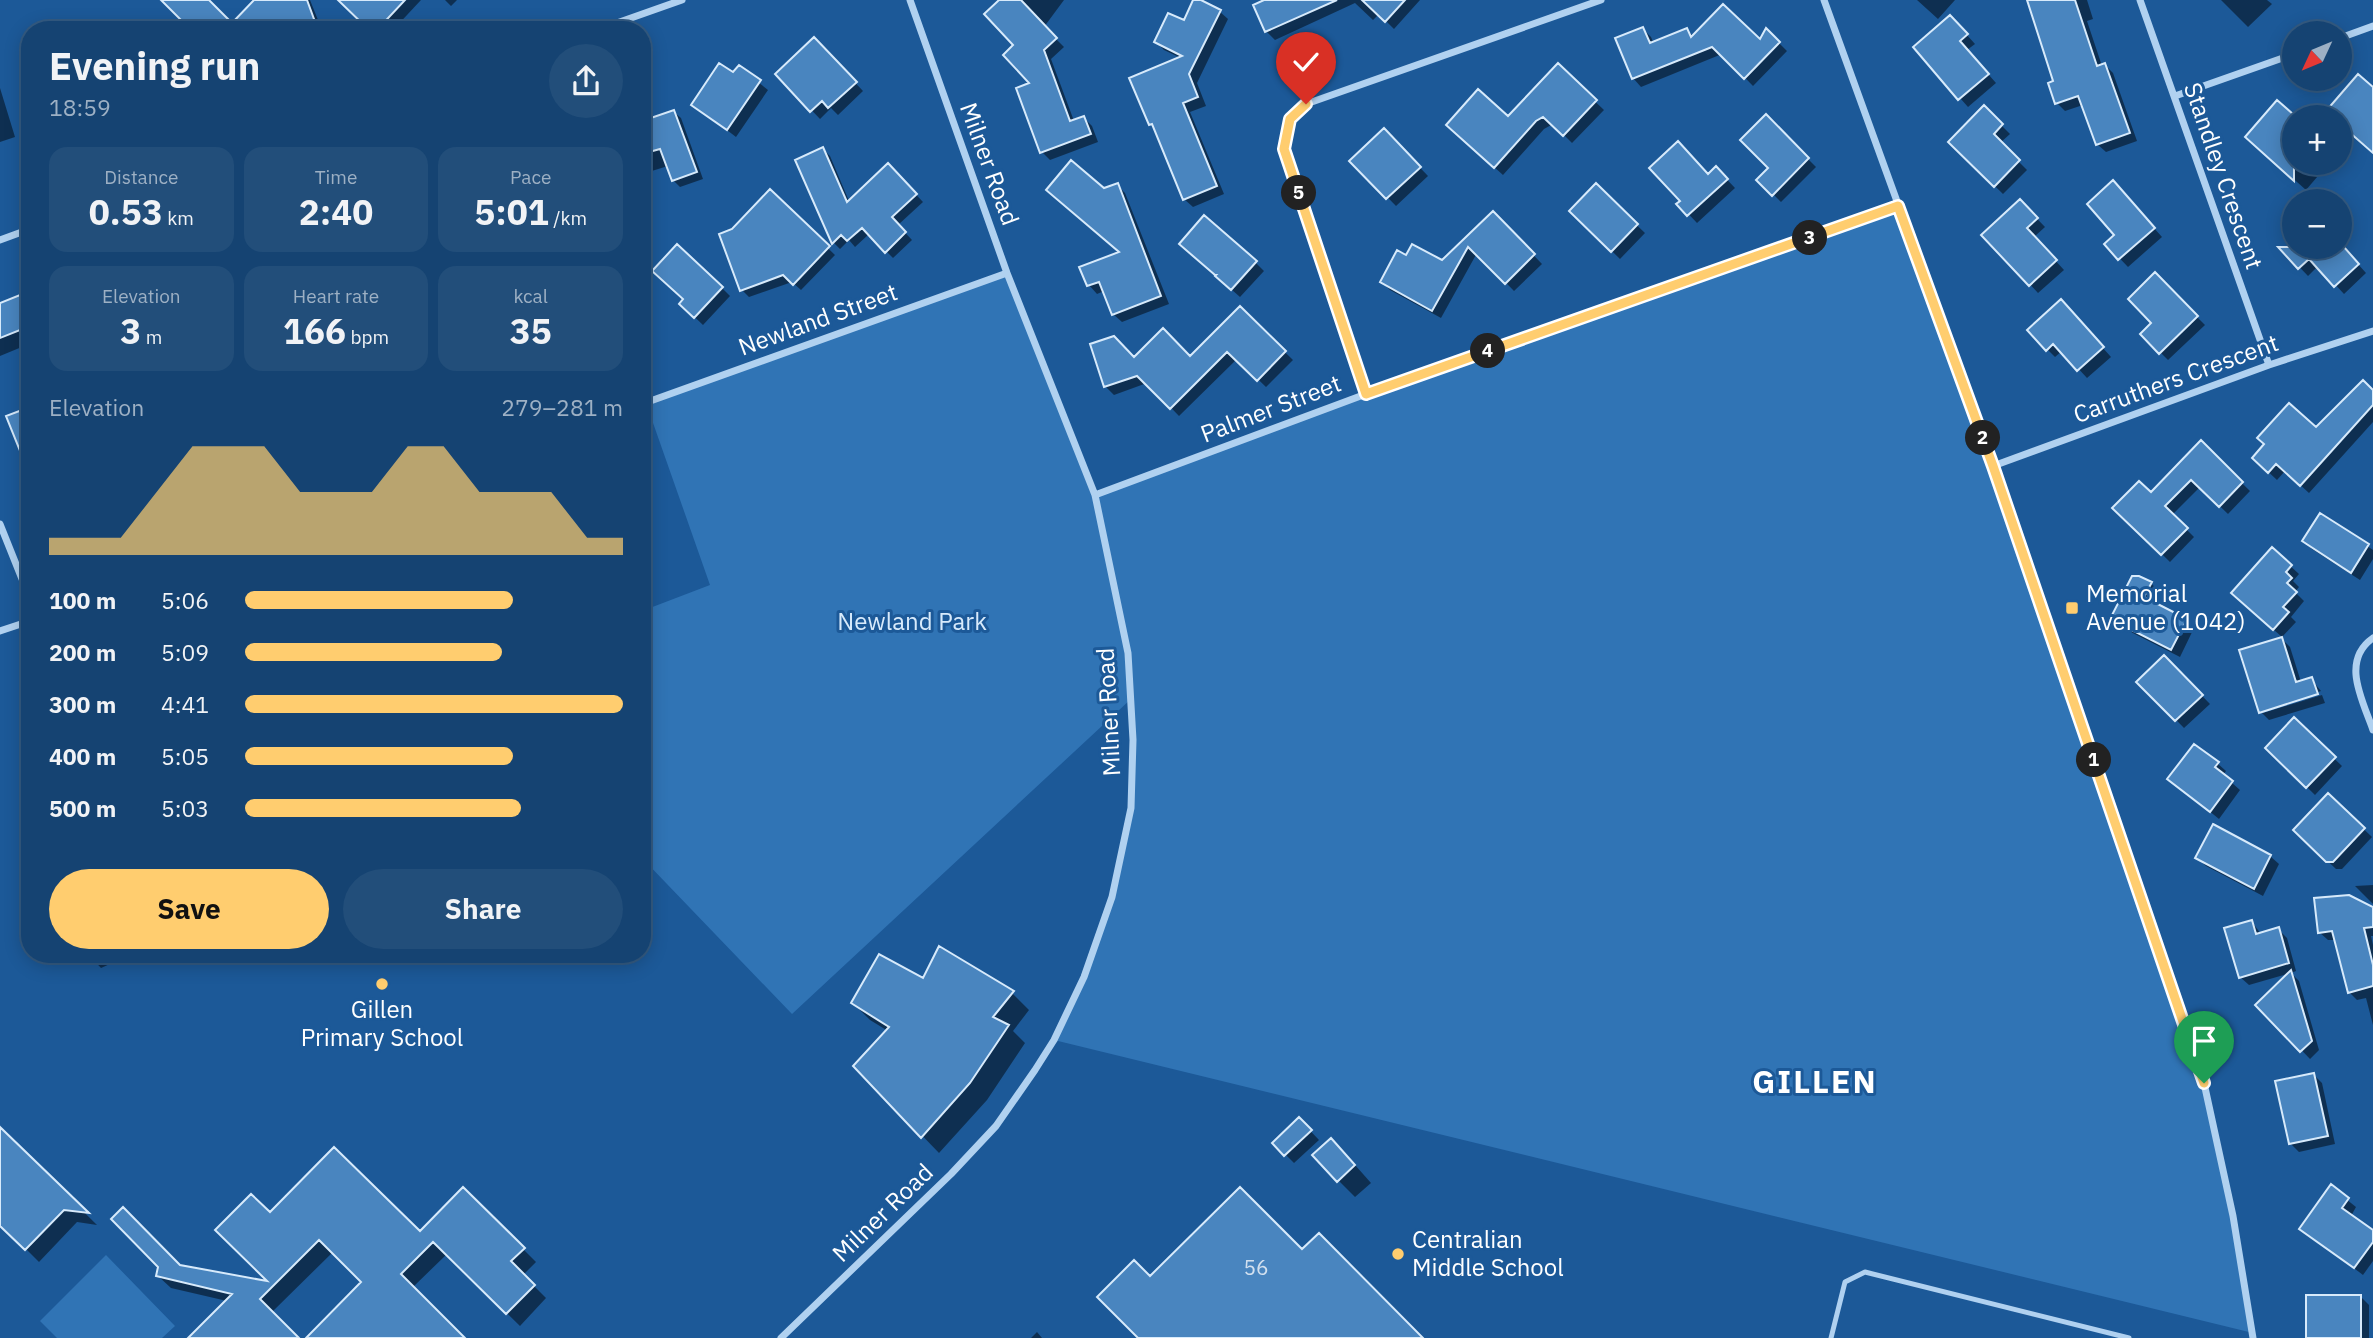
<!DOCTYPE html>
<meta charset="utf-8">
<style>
:root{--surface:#154372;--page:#224e7a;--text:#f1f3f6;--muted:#9db0c4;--line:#345c84;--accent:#ffcd6f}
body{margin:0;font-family:"IBM Plex Sans",sans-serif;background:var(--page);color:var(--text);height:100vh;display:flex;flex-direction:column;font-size:26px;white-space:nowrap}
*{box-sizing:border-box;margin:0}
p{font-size:23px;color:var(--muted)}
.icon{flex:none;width:38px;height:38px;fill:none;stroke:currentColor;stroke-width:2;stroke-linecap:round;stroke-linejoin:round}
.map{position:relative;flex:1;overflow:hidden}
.drawer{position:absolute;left:21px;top:21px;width:630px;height:942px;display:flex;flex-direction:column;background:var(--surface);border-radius:28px;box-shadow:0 4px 18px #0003,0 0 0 2px var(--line)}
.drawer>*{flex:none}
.needle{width:46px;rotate:226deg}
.buttons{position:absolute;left:2282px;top:21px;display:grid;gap:14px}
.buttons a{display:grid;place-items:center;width:70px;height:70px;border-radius:50%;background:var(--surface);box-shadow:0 4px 18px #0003,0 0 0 2px var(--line);font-size:35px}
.pin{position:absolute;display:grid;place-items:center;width:60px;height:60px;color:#fff;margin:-72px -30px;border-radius:50% 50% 50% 0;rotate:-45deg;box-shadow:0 0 7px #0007}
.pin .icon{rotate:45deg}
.km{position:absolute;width:35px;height:35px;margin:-18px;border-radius:50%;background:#222;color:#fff;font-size:19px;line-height:35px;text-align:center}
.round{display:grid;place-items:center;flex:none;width:74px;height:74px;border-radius:37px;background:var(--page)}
.head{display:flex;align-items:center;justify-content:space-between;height:119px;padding:0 28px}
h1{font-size:38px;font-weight:800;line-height:52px}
.metrics{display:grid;grid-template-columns:repeat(3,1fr);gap:10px;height:119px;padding:7px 28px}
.metrics div{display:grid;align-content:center;border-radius:18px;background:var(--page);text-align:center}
.metrics b{font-size:35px;font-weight:800}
.metrics small{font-size:19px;font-weight:400}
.metrics p{font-size:19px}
.chart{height:196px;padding:14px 28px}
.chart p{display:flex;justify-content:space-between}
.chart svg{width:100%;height:126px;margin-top:7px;fill:var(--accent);opacity:.7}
.primary-button{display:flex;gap:14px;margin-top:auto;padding:14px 28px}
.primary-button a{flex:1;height:80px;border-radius:42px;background:var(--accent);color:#111;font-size:28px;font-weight:800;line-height:80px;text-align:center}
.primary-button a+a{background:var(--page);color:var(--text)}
ul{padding:0 28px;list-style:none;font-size:23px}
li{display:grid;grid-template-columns:112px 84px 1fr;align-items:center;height:52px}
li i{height:18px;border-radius:9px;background:var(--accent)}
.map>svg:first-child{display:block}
.green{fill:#3074b5}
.shadow{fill:#0007}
.building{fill:#4985bf;stroke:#d7eafb;stroke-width:2}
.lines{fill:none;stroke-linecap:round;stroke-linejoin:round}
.service{stroke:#b0d1f0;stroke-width:5}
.minor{stroke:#b0d1f0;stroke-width:7}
.route-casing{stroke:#fff;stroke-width:14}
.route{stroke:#ffcd6f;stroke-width:9}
.poi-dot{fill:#ffcd6f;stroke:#1c5998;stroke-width:2.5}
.labels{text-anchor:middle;stroke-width:6;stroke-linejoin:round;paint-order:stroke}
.number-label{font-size:21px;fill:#d2e0ef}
.street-label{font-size:24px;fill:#fff;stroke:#1c5998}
.poi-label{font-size:24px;fill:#fff;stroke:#1c5998;text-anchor:start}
.park-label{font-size:24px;fill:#d7eafb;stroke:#1c5998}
.district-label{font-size:32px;font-weight:bold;letter-spacing:2px;fill:#fff;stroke:#1c5998}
</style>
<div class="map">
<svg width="2373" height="1338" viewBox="0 0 2373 1338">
<rect width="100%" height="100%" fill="#1c5998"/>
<path class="green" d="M1898 207 1993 466 2204 1083 2253 1333 1054 1040 1084 977 1112 897 1131 808V699L792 1014 642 858V611L710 585 646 403 1007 273 1095 495 1366 394Z
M106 1255 175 1326 162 1338H57L40 1321Z"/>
<path class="shadow" d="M175 0H207L232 25 257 0H310L322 30H185L189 26Z
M340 0H421L393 30H371Z
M445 0H457L451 6Z
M1001 0H1064L1044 27 1064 47 1051 59 1074 121 1084 118 1092 126 1098 142 1050 160 1042 152 1032 83 1015 45Z
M1195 0 1219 11 1228 19 1197 83 1206 106 1190 112 1224 194 1193 207 1184 199 1157 131 1150 124 1181 58 1164 50 1156 42 1184 23Z
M1265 0H1420L1394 29 1379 14 1373 20 1355 3 1275 40 1266 31 1255 6Z
M1917 0H1955L1938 19Z
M2029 0H2087L2093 19 2087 21 2102 66 2105 65 2113 73 2137 141 2106 152 2097 144 2083 105 2065 111 2057 103 2056 82Z
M2221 0H2267L2272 4 2248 27Z
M1958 25 1975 44 1967 50 1996 83 1968 107 1915 47Z
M1643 29 1651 37 1654 44 1687 30 1694 37 1760 42 1767 31 1787 51 1753 86 1722 54 1641 87 1633 78Z
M814 39 863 91 838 115 831 108 820 119 777 74Z
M1558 66 1604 110 1572 143 1553 124 1544 129 1503 175 1456 133 1508 118Z
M739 67 768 90 736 137 693 104 734 75Z
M2358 77 2373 90V152L2354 135 2340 151V117H2323Z
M0 88 15 137 0 142Z
M30 100V112L24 106Z
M2277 102 2294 117V163H2329L2306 190 2255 145Z
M1984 108 2010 134 2000 143 2027 170 2003 194 1950 142Z
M642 109 648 121 674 112 681 118 703 179 680 187 673 180 668 166 642 174Z
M1766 117 1816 167 1781 202 1759 180 1771 168Z
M1384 130 1428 176 1396 206 1352 161Z
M823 149 830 156 849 201 888 165 923 202 898 225 912 240 893 258 869 234 855 247 849 240 840 249 834 243 797 161Z
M1716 168 1735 188 1697 223 1679 204Z
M1117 185 1125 193 1169 304 1122 322 1113 314 1104 291 1097 294 1089 285 1121 253 1104 190Z
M1596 186 1645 233 1620 259 1571 211Z
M2121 191 2162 237 2128 267 2106 244 2117 235Z
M770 192 835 255 801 290 792 282 749 297 742 290 733 231Z
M2020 201 2045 227 2034 237 2064 270 2038 293 1984 235Z
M1493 213 1542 264 1514 291 1477 253 1441 318 1390 290 1382 282 1407 257 1443 263Z
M2340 244 2366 273 2344 294 2318 266 2308 276 2286 253 2294 245 2340 247Z
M1189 252 1255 262 1264 271 1240 297Z
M2155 275 2205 325 2168 360 2142 334 2154 323Z
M722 288 730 296 703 325 681 304 685 300Z
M30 295V347L29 344 0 356V305Z
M1240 308 1293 360 1266 387 1237 359 1179 416 1147 383 1114 395 1105 386 1134 359 1190 358Z
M2069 310 2111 357 2087 378 2062 351 2055 357 2047 349Z
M2373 393V422L2309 493 2285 471 2277 480 2262 466Z
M30 409V483L20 459 25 457Z
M2201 443 2250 491 2228 514 2200 487 2172 515 2194 537 2170 562 2115 508 2151 495Z
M2321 515 2373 550V559L2360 580 2312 549 2304 541Z
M2272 549 2299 574 2293 581 2299 587 2295 592 2304 601 2291 617 2296 622 2282 637 2241 601Z
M2151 583 2159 592 2153 603 2186 620 2194 628 2180 657 2121 627 2112 619Z
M2282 639 2290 647 2301 682 2311 679 2321 691 2263 710V713L2322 695 2325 703 2269 720 2261 712Z
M2164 657 2210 704 2184 728 2139 682Z
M2294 720 2342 766 2315 795 2267 748Z
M2217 763 2226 771 2223 775 2240 790 2219 819 2170 779Z
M2328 795 2372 837 2342 869H2336L2295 830Z
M2213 827 2270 856 2279 864 2263 896 2206 866 2197 858Z
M2373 885V904L2355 886Z
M2373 909V936H2371L2373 945V1025L2366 998 2357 1000 2349 992 2336 940H2328L2319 932Z
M2252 922 2261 934 2278 929 2287 938 2296 971 2291 973 2299 981 2319 1050 2310 1059 2258 1005 2291 973 2249 985 2240 977Z
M940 949 1012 993 1029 1010 1013 1031 1025 1043 987 1100 939 1153 855 1066 888 1031 870 1020 853 1003 924 980Z
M88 954H132L101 968Z
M2313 1074 2322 1083 2335 1144 2299 1152 2290 1143Z
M1299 1119 1319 1140 1294 1163 1274 1143Z
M0 1129 97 1225 77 1222 39 1262 0 1223Z
M1348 1157 1371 1183 1355 1197 1338 1180Z
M2331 1187 2356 1207 2351 1216 2373 1232V1261L2363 1275 2301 1228Z
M463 1189 536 1262 523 1275 546 1298 520 1326 447 1254 412 1288 463 1338H308L363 1282 333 1252 271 1313 296 1338H204L227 1301 171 1288 158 1276 180 1267 272 1284 270 1215 420 1233Z
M2361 1297 2369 1305V1338H2308Z
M1037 1332 1042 1338H1031Z"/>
<path class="building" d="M161 0H209L232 23 254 0H307L318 30H191Z
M338 0H405L377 30H369Z
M999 0H1021L1057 38 1044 50 1070 121 1084 116 1091 134 1040 153 1016 88 1029 83 1003 55 1013 45 984 14Z
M1193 0H1201L1221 10 1189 74 1198 97 1183 103 1217 186 1183 200 1152 124 1149 125 1129 78 1182 56 1154 42 1168 13 1184 20Z
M1264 0H1337L1265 32 1253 5Z
M1362 0H1405L1385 22Z
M2027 0H2075L2097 66 2105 63 2130 133 2096 145 2078 96 2055 104 2048 83 2053 81Z
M1723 4 1760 39 1766 28 1780 42 1744 79 1712 47 1632 79 1615 38 1643 27 1650 43 1687 28 1691 37Z
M1950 15 1968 34 1960 41 1989 74 1958 100 1913 47Z
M814 37 857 82 828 108 822 101 810 112 775 74Z
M719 63 733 72 739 65 761 80 727 130 691 105Z
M1558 63 1597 100 1563 136 1543 117 1536 121 1494 168 1446 125 1478 89 1508 116Z
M2358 74 2373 87V153L2340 124V117H2332L2326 111Z
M2277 100 2294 115V181L2245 137Z
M1984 105 2003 124 1994 134 2020 160 1994 187 1948 142Z
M674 110 697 172 672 181 660 149 642 154V121Z
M1766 114 1809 158 1772 196 1756 180 1768 168 1740 140Z
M1384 128 1421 167 1386 199 1349 161Z
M1678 141 1708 174 1716 166 1728 179 1687 216 1676 204 1680 201 1649 168Z
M823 147 847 202 888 163 917 194 892 217 906 232 885 253 862 228 847 241 841 235 832 244 795 160Z
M1071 160 1104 188 1118 183 1161 296 1112 315 1099 282 1087 286 1079 267 1119 252 1046 190Z
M2113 180 2155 228 2118 260 2104 244 2114 235 2087 204Z
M1596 183 1638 224 1611 252 1569 211Z
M770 189 830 246 793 285 783 275 740 291 719 234 732 229Z
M2020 199 2038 218 2027 228 2057 260 2029 286 1981 235Z
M1493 211 1535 254 1505 284 1468 247 1432 311 1380 282 1397 250 1406 255 1412 244 1442 260Z
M1204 215 1257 261 1231 290 1215 276 1216 275H1215L1179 244Z
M677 244 723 287 694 318 679 304 683 299 652 271Z
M2278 247H2344L2359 264 2334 287 2309 259 2298 269Z
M2155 272 2198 316 2159 354 2140 334 2151 323 2128 299Z
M30 291V326L0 338V303Z
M2061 299 2104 347 2077 371 2053 344 2046 351 2027 330Z
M1240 306 1286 351 1257 381 1227 352 1170 409 1137 376 1104 387 1090 344 1114 336 1134 357 1163 328 1190 356Z
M2363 380 2373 390V405L2300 486 2276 464 2268 473 2252 458 2264 444 2257 438 2289 403 2316 427Z
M30 407V473H29L6 416Z
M2201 440 2243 482 2219 507 2191 480 2165 506 2188 528 2161 555 2112 508 2139 481 2151 492Z
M2320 513 2369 544 2351 573 2302 541Z
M2272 547 2292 565 2286 572 2292 578 2287 583 2297 592 2283 607 2289 612 2273 630 2231 593Z
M2132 576H2139L2152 582 2144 597 2187 619 2171 650 2110 619Z
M2282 637 2296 682 2312 677 2318 694 2259 713 2239 650Z
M2164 655 2203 695 2175 721 2136 682Z
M2294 717 2336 757 2306 788 2265 748Z
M2194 744 2219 762 2215 767 2233 781 2210 812 2167 779Z
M2328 793 2365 828 2333 862H2326L2293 830Z
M2213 824 2271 855 2254 889 2195 858Z
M2349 895 2373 907V927L2364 928 2373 965V986L2348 993 2332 931 2318 933 2314 898Z
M2252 920 2256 934 2279 927 2289 963 2239 978 2224 928Z
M939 946 1014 991 993 1017 1009 1025 970 1083 921 1138 853 1066 889 1027 851 1003 879 954 923 978Z
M2291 970 2312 1041 2300 1052 2255 1005Z
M2314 1073 2328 1136 2289 1144 2275 1081Z
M1299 1117 1312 1130 1284 1156 1272 1143Z
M0 1127 89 1213 64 1210 25 1250 0 1226Z
M1331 1138 1355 1165 1337 1182 1312 1155Z
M334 1147 420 1231 463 1187 525 1248 511 1261 535 1285 506 1314 433 1242 401 1274 465 1338H306L361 1282 319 1240 260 1299 299 1338H188L232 1294 156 1276 158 1267 111 1219 123 1207 180 1265 267 1281 215 1230 251 1194 270 1212Z
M2331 1184 2349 1198 2342 1208 2373 1230V1242L2354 1268 2299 1229Z
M1240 1187 1302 1249 1319 1233 1423 1338H1138L1097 1297 1134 1260 1150 1276Z
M2306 1295H2361V1338H2306Z"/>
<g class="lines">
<path class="service" d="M1831 1338 1845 1282 1865 1272 2129 1338"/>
<path class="minor" d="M1824 0 1993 466 2204 1083 2233 1216 2253 1338
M2140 0 2269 365
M597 30 682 0
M2340 38 2373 26
M2175 96 2294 54
M0 240 30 229
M1366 394 1284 149 1290 119 1306 104 1601 0
M642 404 1007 273
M1993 466 2269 365 2373 331
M1095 495 1366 394 1898 207
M0 524 30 599
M0 631 30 621
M2373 638C2340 661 2363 701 2373 730
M781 1338 951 1174 996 1126 1035 1070 1054 1040 1084 977 1112 897 1131 808 1133 740 1128 653 1095 495 1007 273 910 0"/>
</g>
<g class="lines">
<defs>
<path id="route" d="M1306 104 1290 119 1284 149 1366 394 1898 206 1993 466 2204 1083"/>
</defs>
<use href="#route" class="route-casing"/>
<use href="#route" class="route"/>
</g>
<g class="poi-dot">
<rect x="2065" y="601" width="14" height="14" rx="3.5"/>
<circle cx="382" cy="984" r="7"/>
<circle cx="1398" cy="1254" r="7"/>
</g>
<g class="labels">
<g class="number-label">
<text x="1256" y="1275">56</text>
</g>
<g class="street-label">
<text transform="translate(989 164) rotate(70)" y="8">Milner Road</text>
<text transform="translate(2223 176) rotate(71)" y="8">Standley Crescent</text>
<text transform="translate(818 320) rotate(-20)" y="8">Newland Street</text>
<text transform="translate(2176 379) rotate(-20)" y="8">Carruthers Crescent</text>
<text transform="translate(1271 409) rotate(-21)" y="8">Palmer Street</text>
<text transform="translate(1109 712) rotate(-93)" y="8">Milner Road</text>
<text transform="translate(883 1213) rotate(-44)" y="8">Milner Road</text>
</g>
<g class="poi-label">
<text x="2086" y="602">Memorial<tspan x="2086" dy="28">Avenue (1042)</tspan></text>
<text x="382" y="1018" text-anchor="middle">Gillen<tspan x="382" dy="28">Primary School</tspan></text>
<text x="1412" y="1248">Centralian<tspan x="1412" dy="28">Middle School</tspan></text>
</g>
<g class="park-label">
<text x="912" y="630">Newland Park</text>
</g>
<g class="district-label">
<text x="1815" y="1093">GILLEN</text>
</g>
</g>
</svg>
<div class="buttons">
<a><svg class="needle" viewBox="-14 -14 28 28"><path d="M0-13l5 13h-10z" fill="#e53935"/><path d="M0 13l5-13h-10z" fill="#9db0c4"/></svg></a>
<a>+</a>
<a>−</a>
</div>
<div class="pin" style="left:2204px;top:1083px;background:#1e9e55"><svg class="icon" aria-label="arrive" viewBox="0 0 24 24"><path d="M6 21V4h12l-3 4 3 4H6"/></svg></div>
<div class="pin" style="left:1306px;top:104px;background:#d93025"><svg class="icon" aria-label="check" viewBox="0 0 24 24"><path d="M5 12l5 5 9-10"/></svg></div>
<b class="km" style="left:2094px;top:760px">1</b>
<b class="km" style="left:1983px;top:438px">2</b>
<b class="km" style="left:1810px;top:238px">3</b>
<b class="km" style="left:1488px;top:351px">4</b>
<b class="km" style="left:1299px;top:193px">5</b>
<section class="drawer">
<div class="head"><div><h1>Evening run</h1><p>18:59</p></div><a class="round"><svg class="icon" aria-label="share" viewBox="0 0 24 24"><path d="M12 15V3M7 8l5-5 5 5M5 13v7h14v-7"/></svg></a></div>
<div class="metrics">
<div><p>Distance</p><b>0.53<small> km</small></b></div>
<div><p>Time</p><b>2:40</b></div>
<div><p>Pace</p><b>5:01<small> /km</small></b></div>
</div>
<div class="metrics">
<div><p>Elevation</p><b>3<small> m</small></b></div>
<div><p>Heart rate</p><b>166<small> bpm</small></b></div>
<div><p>kcal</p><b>35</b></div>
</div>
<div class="chart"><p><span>Elevation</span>279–281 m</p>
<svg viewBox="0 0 160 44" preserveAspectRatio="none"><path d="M0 44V38L10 38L20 38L30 22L40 6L50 6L60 6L70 22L80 22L90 22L100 6L110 6L120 22L130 22L140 22L150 38L160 38V44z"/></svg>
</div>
<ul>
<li><b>100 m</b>5:06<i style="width:71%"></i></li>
<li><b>200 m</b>5:09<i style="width:68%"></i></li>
<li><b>300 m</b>4:41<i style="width:100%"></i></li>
<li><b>400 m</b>5:05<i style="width:71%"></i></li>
<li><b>500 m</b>5:03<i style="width:73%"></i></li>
</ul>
<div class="primary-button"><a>Save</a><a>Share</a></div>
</section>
</div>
